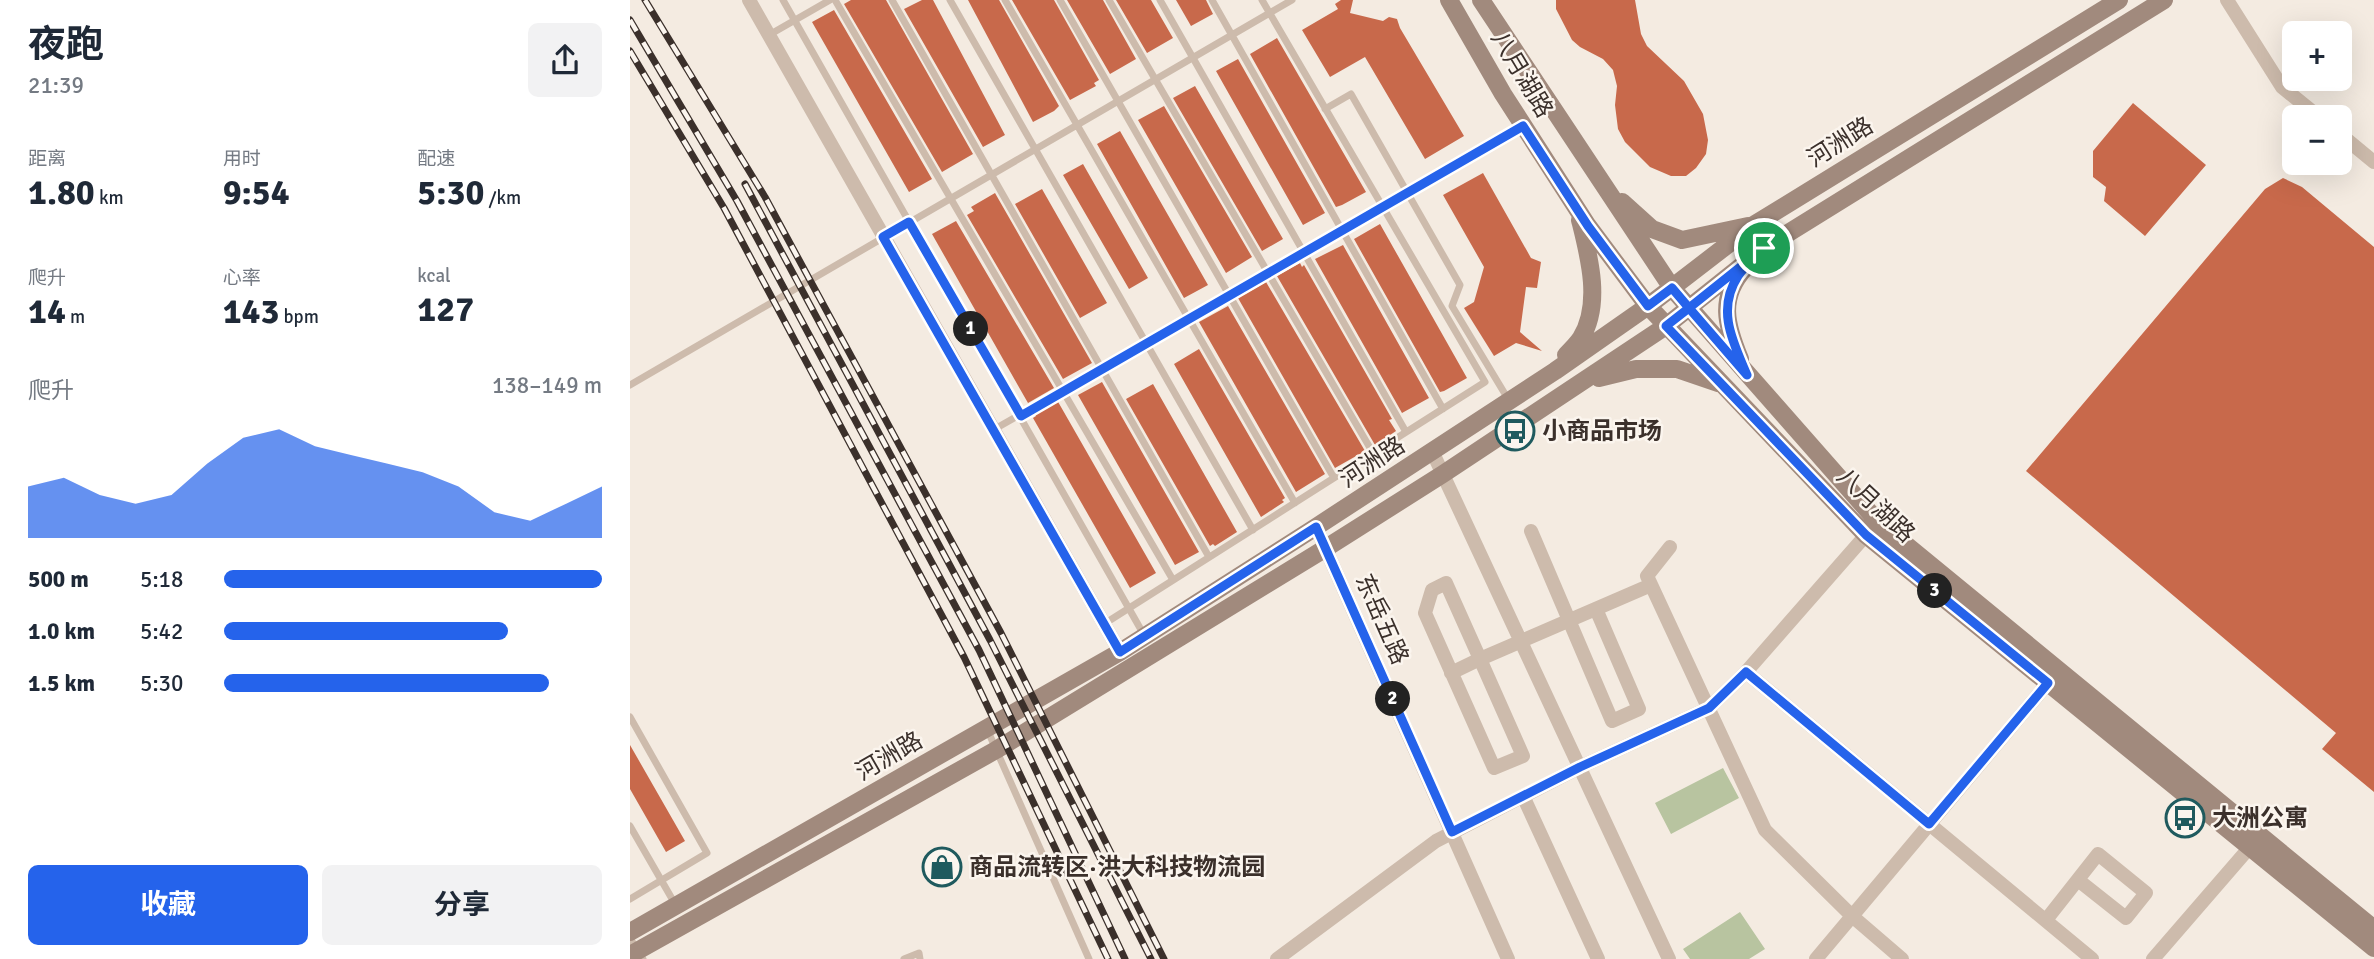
<!DOCTYPE html>
<html lang="zh">
<meta charset="utf-8">
<style>
:root{--surface:#fff;--page:#f2f2f3;--text:#1f2937;--muted:#747a83;--accent:#2563eb}
body{margin:0;font-family:Signika,"Noto Sans SC",sans-serif;background:var(--page);color:var(--text);height:100vh;display:flex;flex-direction:column;font-size:26px;white-space:nowrap}
*{box-sizing:border-box;margin:0}
p{font-size:23px;color:var(--muted)}
.icon{flex:none;width:38px;height:38px;fill:none;stroke:currentColor;stroke-width:2;stroke-linecap:round;stroke-linejoin:round}
.map{position:relative;flex:1;overflow:hidden}
.sheet{display:flex;flex-direction:column;background:var(--surface);width:630px}
.sheet>*{flex:none}
.controls{position:absolute;left:1652px;top:21px;display:grid;gap:14px}
.controls a{display:grid;place-items:center;width:70px;height:70px;border-radius:10px;background:var(--surface);box-shadow:0 7px 28px #0002;font-size:35px}
.pin{position:absolute;display:grid;place-items:center;width:60px;height:60px;color:#fff;margin:-30px;border:4px solid #fff;border-radius:50%;box-shadow:0 2px 7px #0007}
.km{position:absolute;width:35px;height:35px;margin:-18px;border-radius:50%;background:#222;color:#fff;font-size:19px;line-height:35px;text-align:center}
.round{display:grid;place-items:center;flex:none;width:74px;height:74px;border-radius:10px;background:var(--page)}
.headline{display:flex;align-items:center;justify-content:space-between;height:119px;padding:0 28px}
h1{font-size:38px;font-weight:700;line-height:52px}
.stats{display:grid;grid-template-columns:repeat(3,1fr);gap:10px;height:119px;padding:7px 28px}
.stats div{display:grid;align-content:center}
.stats b{font-size:35px;font-weight:700}
.stats small{font-size:19px;font-weight:400}
.stats p{font-size:19px}
.chart{height:196px;padding:14px 28px}
.chart p{display:flex;justify-content:space-between}
.chart svg{width:100%;height:126px;margin-top:7px;fill:var(--accent);opacity:.7}
.cta{display:flex;gap:14px;margin-top:auto;padding:14px 28px}
.cta a{flex:1;height:80px;border-radius:10px;background:var(--accent);color:#fff;font-size:28px;font-weight:700;line-height:80px;text-align:center}
.cta a+a{background:var(--page);color:var(--text)}
ul{padding:0 28px;list-style:none;font-size:23px}
li{display:grid;grid-template-columns:112px 84px 1fr;align-items:center;height:52px}
li i{height:18px;border-radius:9px;background:var(--accent)}
main{display:flex;flex:1;min-height:0}
.map>svg:first-child{display:block}
.green{fill:#b8c4a0}
.building{fill:#c8694b}
.lines{fill:none;stroke-linecap:round;stroke-linejoin:round}
.lane{stroke:#cdbbac;stroke-width:7}
.street{stroke:#cdbbac;stroke-width:14}
.secondary{stroke:#a18a7d;stroke-width:18}
.rail-casing{stroke:#3b302b;stroke-width:7}
.rail{stroke:#fbf5ee;stroke-width:4.5;stroke-dasharray:13;stroke-linecap:butt}
.route-casing{stroke:#fff;stroke-width:14}
.route{stroke:#2563eb;stroke-width:9}
.labels{text-anchor:middle;stroke-width:5;stroke-linejoin:round;paint-order:stroke}
.street-label{font-size:24px;fill:#3b302b;stroke:#fbf5ee}
.poi-label{font-size:24px;font-weight:bold;fill:#3b302b;stroke:#fbf5ee;text-anchor:start}
</style>
<main>
<section class="sheet">
<div class="headline"><div><h1>夜跑</h1><p>21:39</p></div><a class="round"><svg class="icon" aria-label="share" viewBox="0 0 24 24"><path d="M12 15V3M7 8l5-5 5 5M5 13v7h14v-7"/></svg></a></div>
<div class="stats">
<div><p>距离</p><b>1.80<small> km</small></b></div>
<div><p>用时</p><b>9:54</b></div>
<div><p>配速</p><b>5:30<small> /km</small></b></div>
</div>
<div class="stats">
<div><p>爬升</p><b>14<small> m</small></b></div>
<div><p>心率</p><b>143<small> bpm</small></b></div>
<div><p>kcal</p><b>127</b></div>
</div>
<div class="chart"><p><span>爬升</span>138–149 m</p>
<svg viewBox="0 0 160 44" preserveAspectRatio="none"><path d="M0 44V26L10 23L20 29L30 32L40 29L50 18L60 9L70 6L80 12L90 15L100 18L110 21L120 26L130 35L140 38L150 32L160 26V44z"/></svg>
</div>
<ul>
<li><b>500 m</b>5:18<i style="width:100%"></i></li>
<li><b>1.0 km</b>5:42<i style="width:75%"></i></li>
<li><b>1.5 km</b>5:30<i style="width:86%"></i></li>
</ul>
<div class="cta"><a>收藏</a><a>分享</a></div>
</section>
<div class="map">
<svg width="1744" height="959" viewBox="0 0 1744 959">
<rect width="100%" height="100%" fill="#f4ebe1"/>
<path class="green" d="M1093 768 1109 798 1041 834 1025 803Z
M1110 912 1135 949 1119 959H1060L1053 949Z"/>
<path class="building" d="M221 0H256L343 154 312 172 214 4Z
M292 0H303L375 135 353 147 274 9Z
M338 0H369L429 106 424 111 403 122Z
M382 0H424L469 80 464 83 466 86 440 100Z
M437 0H473L506 59 480 74Z
M486 0H521L543 38 517 53Z
M546 0H576L583 14 561 26Z
M711 0H723L720 13 753 21 759 17 767 19 770 28 834 136 795 159 735 57 700 77 672 30 708 9 705 4Z
M926 0H1005L1011 34 1017 46 1054 81 1073 114 1078 140 1076 154 1066 168 1056 176H1041L1020 167 995 142 988 129 985 105 987 86 983 70 973 59 950 47 942 40 926 9Z
M204 10 302 179 279 192 182 22Z
M647 38 736 192 712 205 706 207 620 54Z
M608 59 695 213 673 225 586 71Z
M565 86 653 239 632 251 543 98Z
M1503 103 1576 165 1515 236 1474 201 1476 187 1463 177V151Z
M534 106 622 257 596 273 508 120Z
M490 131 578 285 554 298 467 144Z
M453 164 518 278 499 289 433 175Z
M853 173 901 258 911 262 907 288 896 287 890 332 912 351 886 343 864 356 834 308 844 302 854 267 813 195Z
M1653 178 1672 187 1744 247V792L1692 749 1706 733 1396 471 1635 189Z
M412 189 477 303 450 318 385 204Z
M365 193 462 363 433 379 337 215 344 211 341 207Z
M326 221 424 388 398 403 302 234Z
M750 224 837 378 814 391 810 392 724 239Z
M713 245 799 398 772 413 685 259Z
M670 263 672 267 674 265 762 419 759 420 766 431 745 445 647 276Z
M636 282 735 451 705 468 608 298Z
M598 306 695 474 666 492 569 322Z
M569 349 655 498 652 500 654 502 631 517 544 364Z
M472 382 569 552 545 565 448 395Z
M523 384 607 532 585 546 583 544 580 546 496 399Z
M427 400 526 573 500 588 403 418 406 416 404 413Z
M0 745 55 841 36 852 0 789Z"/>
<g class="lines">
<path class="lane" d="M153 0 514 635
M205 0 543 580
M262 0 579 557
M320 0 623 530
M375 0 665 503
M430 0 704 478
M479 0 743 453
M530 0 776 432
M582 0 813 409
M139 35 200 0
M695 109 721 94 830 285 822 306 878 399
M0 385 662 0
M363 430 893 126
M474 624 855 382 632 0
M0 717 77 853 0 899
M357 729 459 959
M0 826 45 904
M0 938 13 959
M274 959 289 953 290 959"/>
<path class="street" d="M119 0 490 652
M1597 0 1652 87 1689 117
M1710 134 1744 162
M802 451 1039 959
M686 527 878 959
M901 531 982 721 1009 709 966 609
M1040 547 1017 576 1135 830 1222 916 1272 959
M1116 672 1462 959
M821 673 850 659 893 756 864 768 795 613 802 590 816 583 850 659 1021 585
M893 796 968 959
M1416 920 1468 854 1516 893 1496 918 1448 880
M647 959 806 841 950 767 1079 708 1116 672 1236 535
M1186 959 1418 683
M1523 959 1620 847"/>
<path class="secondary" d="M819 0 873 94 958 226 1018 306 1236 535 1744 948
M851 0 1042 288 1248 522 1744 929
M992 202 1022 229 1052 240 1118 226
M936 355C941 350 947 344 951 338 972 304 959 256 950 220
M1110 359C1096 325 1088 298 1115 268
M969 378 1006 369H1047L1088 383
M0 932 490 652 686 527 925 371 1018 306 1122 226 1489 0
M0 955 366 750 696 548 813 474 1036 326 1134 248 1534 0"/>
<defs>
<path id="rail" d="M15 0 135 197 371 633 534 959
M0 20 107 201 349 650 495 959
M0 51 94 208 334 657 478 959
M115 184 360 640 521 959"/>
</defs>
<use href="#rail" class="rail-casing"/>
<use href="#rail" class="rail"/>
</g>
<g class="lines">
<defs>
<path id="route" d="M1134 248 1059 308 1042 288 1018 306 958 226 893 126 391 416 279 222 253 237 490 652 686 527 822 832 950 767 1079 708 1116 672 1299 824 1418 683 1236 535 1036 326 1059 308 1117 375C1103 342 1086 310 1108 276 1115 266 1126 257 1134 248"/>
</defs>
<use href="#route" class="route-casing"/>
<use href="#route" class="route"/>
</g>
<defs>
<symbol id="bus-ring" viewBox="-11 -11 22 22"><circle r="9.5" fill="#fbf5ee" stroke="#1f5a5e" stroke-width="1.5"/><path d="M-5-6H5V4H4V6H2V4H-2V6H-4V4H-5ZM-3.5-4V0h7V-4ZM-3.5 1.2v1.5H-2V1.2ZM2 1.2v1.5H3.5V1.2Z" fill="#1f5a5e"/></symbol>
<symbol id="shop-ring" viewBox="-11 -11 22 22"><circle r="9.5" fill="#fbf5ee" stroke="#1f5a5e" stroke-width="1.5"/><path d="M-5-2.5h2.3a2.7 3.5 0 0 1 5.4 0H5L5.5 6h-11ZM-1.5-2.5h3a1.5 2.3 0 0 0-3 0Z" fill="#1f5a5e"/></symbol>
</defs>
<g fill-rule="evenodd">
<use href="#bus-ring" x="863" y="409" width="44" height="44"/>
<use href="#bus-ring" x="1533" y="796" width="44" height="44"/>
<use href="#shop-ring" x="290" y="845" width="44" height="44"/>
</g>
<g class="labels">
<g class="street-label">
<text transform="translate(892 74) rotate(59)" y="8">八月湖路</text>
<text transform="translate(1210 142) rotate(-32)" y="8">河洲路</text>
<text transform="translate(742 462) rotate(-33)" y="8">河洲路</text>
<text transform="translate(1246 505) rotate(43)" y="8">八月湖路</text>
<text transform="translate(752 619) rotate(66)" y="8">东岳五路</text>
<text transform="translate(259 756) rotate(-30)" y="8">河洲路</text>
</g>
<g class="poi-label">
<text x="912" y="439">小商品市场</text>
<text x="1582" y="826">大洲公寓</text>
<text x="339" y="875">商品流转区·洪大科技物流园</text>
</g>
</g>
</svg>
<div class="controls">
<a>+</a>
<a>−</a>
</div>
<div class="pin" style="left:1134px;top:248px;background:#1e9e55"><svg class="icon" aria-label="arrive" viewBox="0 0 24 24"><path d="M6 21V4h12l-3 4 3 4H6"/></svg></div>
<b class="km" style="left:341px;top:329px">1</b>
<b class="km" style="left:763px;top:699px">2</b>
<b class="km" style="left:1305px;top:591px">3</b>
</div>
</main>
